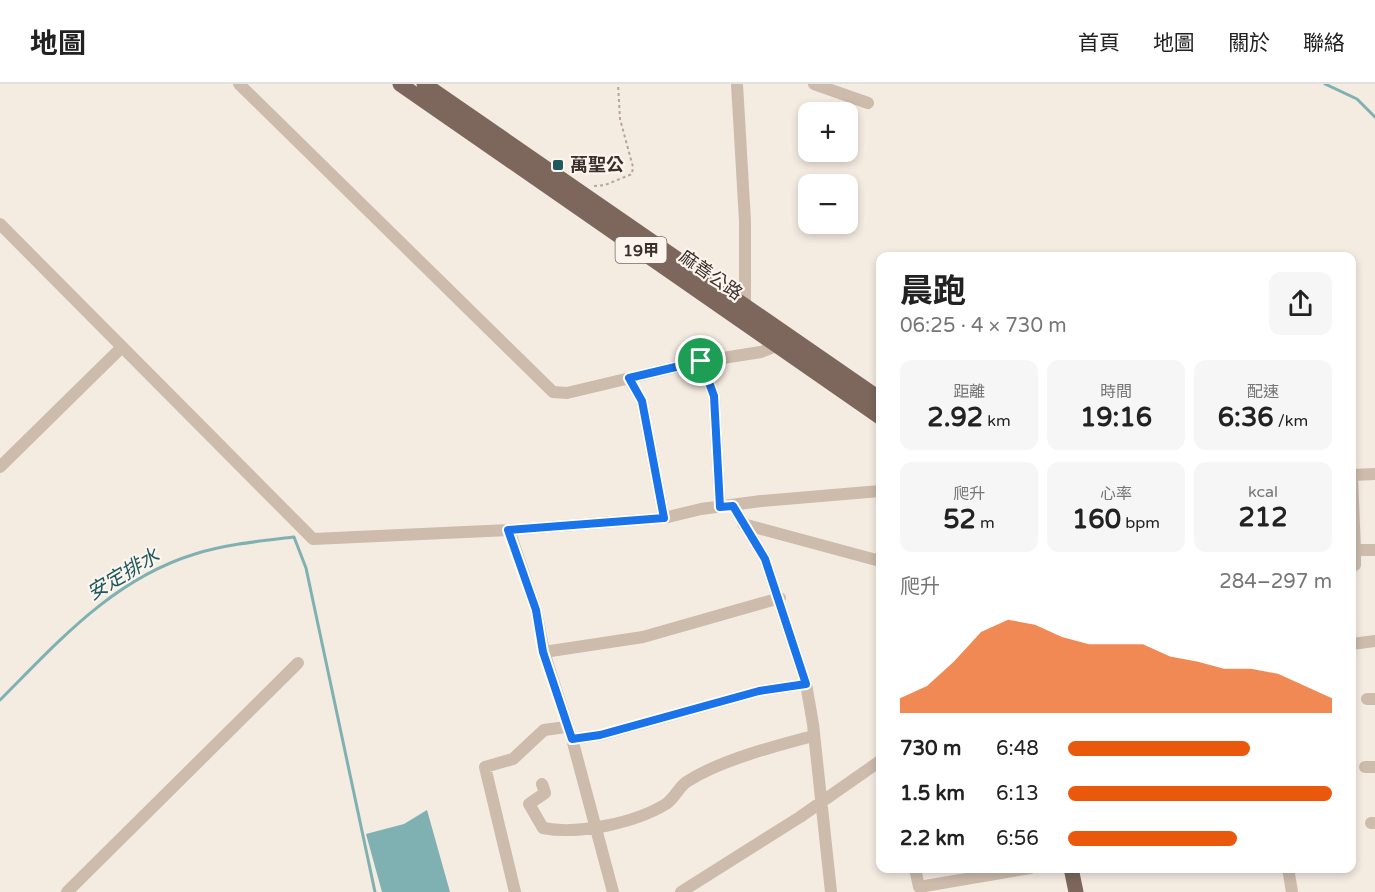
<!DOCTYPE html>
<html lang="zh-TW">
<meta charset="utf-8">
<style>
:root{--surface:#fff;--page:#f6f6f6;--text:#222;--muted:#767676;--line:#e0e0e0;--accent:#ea580c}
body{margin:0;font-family:"Varela Round","Noto Sans TC",sans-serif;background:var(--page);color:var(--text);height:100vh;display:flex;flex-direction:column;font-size:22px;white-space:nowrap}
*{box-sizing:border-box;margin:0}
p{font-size:20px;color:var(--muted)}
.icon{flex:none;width:33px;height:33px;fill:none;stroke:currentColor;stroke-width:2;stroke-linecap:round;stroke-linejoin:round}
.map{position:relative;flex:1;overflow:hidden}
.panel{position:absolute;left:876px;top:168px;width:480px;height:621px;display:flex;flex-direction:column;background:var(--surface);border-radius:12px;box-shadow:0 3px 9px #0003}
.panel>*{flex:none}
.controls{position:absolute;left:798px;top:18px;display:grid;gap:12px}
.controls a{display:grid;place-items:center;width:60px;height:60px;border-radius:12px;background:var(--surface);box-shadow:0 3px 9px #0003;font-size:30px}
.pin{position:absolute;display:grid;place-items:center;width:51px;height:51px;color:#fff;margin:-26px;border:3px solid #fff;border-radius:50%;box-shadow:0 2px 6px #0007}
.round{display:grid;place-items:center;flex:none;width:63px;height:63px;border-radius:12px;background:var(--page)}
.head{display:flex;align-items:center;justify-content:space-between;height:102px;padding:0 24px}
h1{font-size:33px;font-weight:700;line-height:45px}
.metrics{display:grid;grid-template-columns:repeat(3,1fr);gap:9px;height:102px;padding:6px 24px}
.metrics div{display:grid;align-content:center;border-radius:12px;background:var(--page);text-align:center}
.metrics b{font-size:26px;font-weight:700}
.metrics small{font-size:16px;font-weight:400}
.metrics p{font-size:16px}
.chart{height:168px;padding:12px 24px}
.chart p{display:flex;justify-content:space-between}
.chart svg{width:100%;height:108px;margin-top:6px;fill:var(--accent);opacity:.7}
ul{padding:0 24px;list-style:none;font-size:20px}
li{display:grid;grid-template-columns:96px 72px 1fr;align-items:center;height:45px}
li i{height:15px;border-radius:8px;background:var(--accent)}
header{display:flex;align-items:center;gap:36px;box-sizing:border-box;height:84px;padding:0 30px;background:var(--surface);border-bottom:2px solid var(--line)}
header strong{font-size:28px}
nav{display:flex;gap:33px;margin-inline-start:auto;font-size:21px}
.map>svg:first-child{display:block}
.water{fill:#7fb0b2}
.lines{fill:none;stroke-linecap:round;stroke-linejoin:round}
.stream{stroke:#7fb0b2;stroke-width:3}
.path{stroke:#b9a596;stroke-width:2;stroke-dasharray:3 3;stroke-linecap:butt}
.minor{stroke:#cdbbac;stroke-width:12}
.major{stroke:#7d675c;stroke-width:15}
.route-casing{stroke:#fff;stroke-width:12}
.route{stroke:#1a73e8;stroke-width:8}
.poi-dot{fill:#1f5a5e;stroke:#fbf5ee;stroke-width:2}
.labels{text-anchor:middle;stroke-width:4.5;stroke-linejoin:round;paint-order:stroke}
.shield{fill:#fbf5ee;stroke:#756b66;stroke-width:1.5}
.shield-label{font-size:16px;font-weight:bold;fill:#3b302b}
.poi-label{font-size:18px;font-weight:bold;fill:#3b302b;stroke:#fbf5ee;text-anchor:start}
.street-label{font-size:18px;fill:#3b302b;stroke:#fbf5ee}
.water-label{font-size:20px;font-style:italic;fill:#1f5a5e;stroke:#fbf5ee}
</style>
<header>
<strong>地圖</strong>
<nav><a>首頁</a><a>地圖</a><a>關於</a><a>聯絡</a></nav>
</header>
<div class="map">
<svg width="1375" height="808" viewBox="0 0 1375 808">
<rect width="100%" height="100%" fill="#f4ebe1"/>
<path class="water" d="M427 726 450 808H382L366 750 404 740Z"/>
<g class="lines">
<path class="stream" d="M1325 0 1357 15 1375 33
M0 616C59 557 113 495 195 470 227 460 261 457 294 453L306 484 375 808"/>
<path class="path" d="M594 102 605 101 632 90 633 83 620 35 618 0"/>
<path class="minor" d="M239 0 553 308 567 309 697 278 761 268 779 261 782 256
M737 0 745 137V220
M814 0 868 19
M0 140 313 455 509 446 664 434 701 425 761 417 880 407
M701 277 714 312 720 422
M629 295 642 317 664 434
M0 383 121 264
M1352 391 1355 466H1375
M1352 391 1375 390
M733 422 765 475 806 600 813 640 831 808
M743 440 880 477
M509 446 536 526 544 568 572 655 613 808
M1355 466V481
M1352 560 1375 557
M544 568 643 553 780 514
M1367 615H1375
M572 655 601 651 759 607 806 600
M1365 683H1375
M542 700 545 709 529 720 543 744C578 751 635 739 666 720 675 714 679 702 688 697 721 676 775 662 813 652
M1371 739H1375
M915 784 919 803 1030 784
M1288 784 1292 808
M67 808 298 579
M515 808 485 683 513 675 544 646 566 643
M681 808 800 733 880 677"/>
<path class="major" d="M400 0 880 333
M424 0 880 315
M1071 784 1076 808"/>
</g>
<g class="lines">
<defs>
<path id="route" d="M701 277 714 312 720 423 733 422 765 475 806 600 759 607 600 651 572 655 543 568 536 526 508 446 664 434 642 317 629 294Z"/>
</defs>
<use href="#route" class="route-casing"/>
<use href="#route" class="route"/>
</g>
<rect class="poi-dot" x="552" y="75" width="12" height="12" rx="3"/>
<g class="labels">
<rect class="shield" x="615.5" y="153" width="51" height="26" rx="4.5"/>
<g class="shield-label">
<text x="641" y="172">19甲</text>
</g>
<g class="poi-label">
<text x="570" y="87">萬聖公</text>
</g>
<g class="street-label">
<text transform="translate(711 191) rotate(35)" y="6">麻善公路</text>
</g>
<g class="water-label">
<text transform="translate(123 490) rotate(-31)" y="7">安定排水</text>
</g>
</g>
</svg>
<div class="controls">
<a>+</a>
<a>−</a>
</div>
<div class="pin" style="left:701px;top:277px;background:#1e9e55"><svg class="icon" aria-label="arrive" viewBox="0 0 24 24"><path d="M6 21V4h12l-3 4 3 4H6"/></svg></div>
<section class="panel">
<div class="head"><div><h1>晨跑</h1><p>06:25 · 4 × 730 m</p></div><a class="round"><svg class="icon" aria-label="share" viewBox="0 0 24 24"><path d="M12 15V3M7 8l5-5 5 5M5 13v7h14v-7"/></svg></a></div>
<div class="metrics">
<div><p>距離</p><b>2.92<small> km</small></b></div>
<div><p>時間</p><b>19:16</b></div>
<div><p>配速</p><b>6:36<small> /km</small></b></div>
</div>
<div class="metrics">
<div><p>爬升</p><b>52<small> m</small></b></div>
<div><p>心率</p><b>160<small> bpm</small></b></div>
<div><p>kcal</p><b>212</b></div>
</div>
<div class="chart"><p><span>爬升</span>284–297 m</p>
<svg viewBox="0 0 160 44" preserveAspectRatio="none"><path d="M0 44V38L10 33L20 23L30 11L40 6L50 8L60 13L70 16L80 16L90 16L100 21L110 23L120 26L130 26L140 28L150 33L160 38V44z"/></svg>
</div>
<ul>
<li><b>730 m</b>6:48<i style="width:69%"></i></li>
<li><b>1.5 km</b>6:13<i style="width:100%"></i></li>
<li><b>2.2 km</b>6:56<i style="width:64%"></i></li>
</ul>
</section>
</div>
